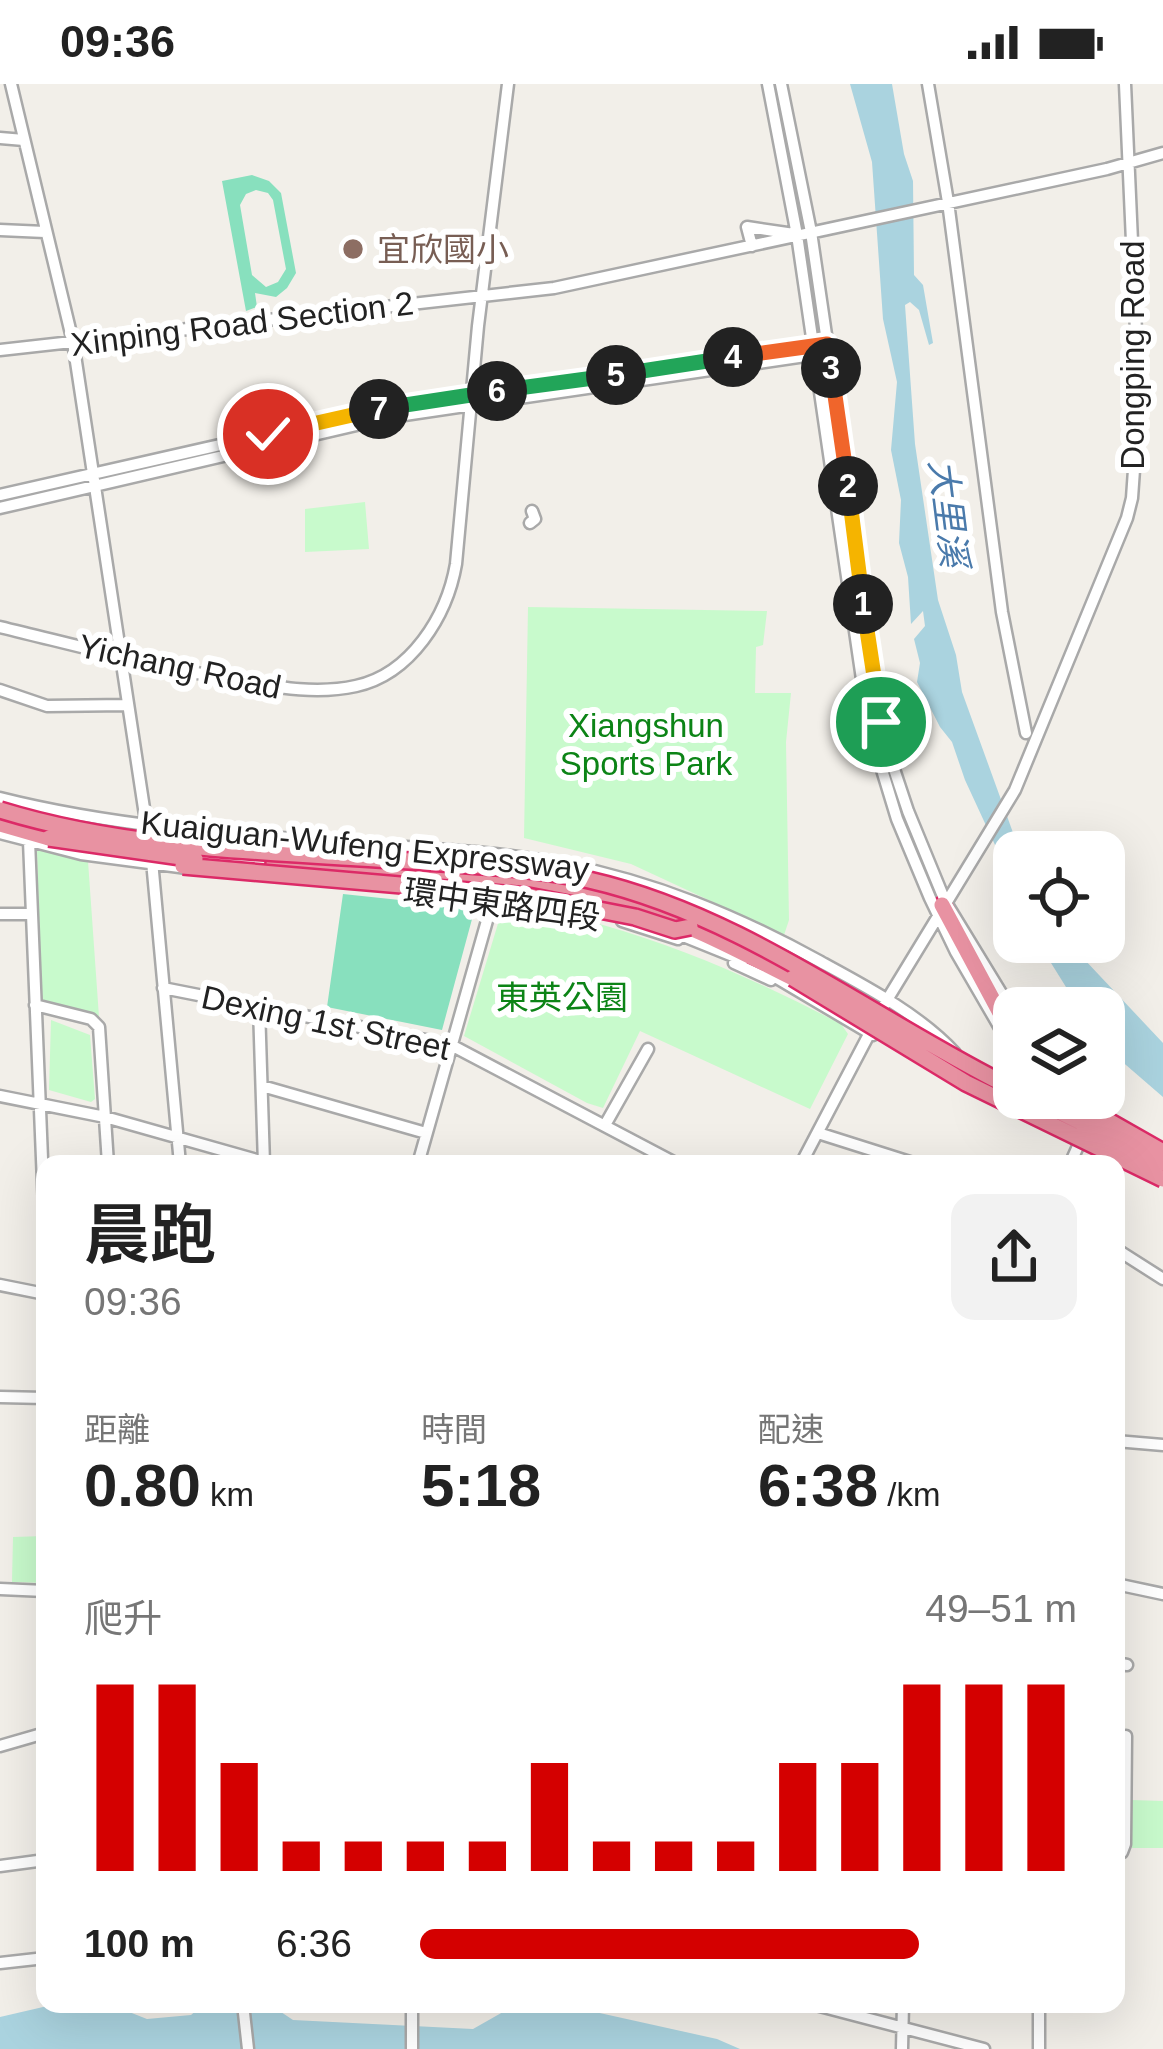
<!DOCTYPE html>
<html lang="zh-TW">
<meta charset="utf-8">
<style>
:root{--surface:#fff;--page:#f2f2f2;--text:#222;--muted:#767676;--accent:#d40000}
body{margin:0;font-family:Arial,"Noto Sans TC",sans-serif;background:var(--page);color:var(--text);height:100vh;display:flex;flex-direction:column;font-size:45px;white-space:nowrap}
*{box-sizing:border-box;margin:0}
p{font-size:39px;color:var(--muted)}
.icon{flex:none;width:66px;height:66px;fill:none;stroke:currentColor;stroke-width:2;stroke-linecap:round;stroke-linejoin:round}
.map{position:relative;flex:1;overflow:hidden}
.side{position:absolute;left:36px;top:1071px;width:1089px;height:858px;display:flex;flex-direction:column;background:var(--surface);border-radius:24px;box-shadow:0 12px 48px #0002}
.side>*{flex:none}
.tools{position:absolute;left:993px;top:747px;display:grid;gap:24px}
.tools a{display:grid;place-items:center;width:132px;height:132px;border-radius:24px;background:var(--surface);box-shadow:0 12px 48px #0002;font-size:60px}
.pin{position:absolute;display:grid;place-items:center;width:102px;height:102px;color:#fff;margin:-51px;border:6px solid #fff;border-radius:50%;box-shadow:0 3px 12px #0007}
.km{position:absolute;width:60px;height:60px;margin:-30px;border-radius:50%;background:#222;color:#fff;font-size:33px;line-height:60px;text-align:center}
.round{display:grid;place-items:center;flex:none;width:126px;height:126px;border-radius:24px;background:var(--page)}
.overview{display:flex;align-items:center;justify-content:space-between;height:204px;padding:0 48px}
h1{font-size:66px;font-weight:600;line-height:90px}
.metrics{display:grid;grid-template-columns:repeat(3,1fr);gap:18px;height:204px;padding:12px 48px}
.metrics div{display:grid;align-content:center}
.metrics b{font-size:60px;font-weight:600}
.metrics small{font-size:33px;font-weight:400}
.metrics p{font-size:33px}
.chart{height:336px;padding:24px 48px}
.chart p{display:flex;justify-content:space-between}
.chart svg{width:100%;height:216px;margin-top:12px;stroke:var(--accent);stroke-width:6}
ul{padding:0 48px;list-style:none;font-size:39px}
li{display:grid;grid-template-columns:192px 144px 1fr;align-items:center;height:90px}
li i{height:30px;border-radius:15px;background:var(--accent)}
.status{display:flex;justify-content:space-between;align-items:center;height:84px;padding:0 60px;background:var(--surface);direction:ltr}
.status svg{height:33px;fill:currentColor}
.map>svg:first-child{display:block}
.park{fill:#c8facc}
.pitch{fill:#88e0be;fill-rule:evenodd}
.water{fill:#aad3df}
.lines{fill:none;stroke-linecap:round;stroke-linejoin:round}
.minor-casing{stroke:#a9a9a9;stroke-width:15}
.highway-casing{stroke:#dc2a67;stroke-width:20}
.minor{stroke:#fff;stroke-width:10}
.highway{stroke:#e892a2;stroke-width:15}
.highway-bridge-casing{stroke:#dc2a67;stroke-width:20;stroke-linecap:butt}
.highway-bridge{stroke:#e892a2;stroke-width:15}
.split-1-casing{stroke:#fff;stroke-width:24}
.split-2-casing{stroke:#fff;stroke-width:24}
.split-3-casing{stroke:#fff;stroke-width:24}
.split-4-casing{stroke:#fff;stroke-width:24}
.split-5-casing{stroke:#fff;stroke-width:24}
.split-6-casing{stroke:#fff;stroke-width:24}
.split-7-casing{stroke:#fff;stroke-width:24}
.split-8-casing{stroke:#fff;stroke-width:24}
.split-1{stroke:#f5b400;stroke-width:15}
.split-2{stroke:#f5b400;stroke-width:15}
.split-3{stroke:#f0652b;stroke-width:15}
.split-4{stroke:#f0652b;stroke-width:15}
.split-5{stroke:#22a559;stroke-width:15}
.split-6{stroke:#22a559;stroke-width:15}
.split-7{stroke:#22a559;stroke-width:15}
.split-8{stroke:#f5b400;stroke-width:15}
.education-dot{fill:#8d6e63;stroke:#fff;stroke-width:4.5}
.labels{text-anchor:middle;stroke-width:12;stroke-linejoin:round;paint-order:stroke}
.education-label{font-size:33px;fill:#785e54;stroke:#fff;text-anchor:start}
.street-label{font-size:33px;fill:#222;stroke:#fff}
.park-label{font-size:33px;fill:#0c8416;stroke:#fff}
.water-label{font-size:36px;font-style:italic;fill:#4a7aab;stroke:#fff}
</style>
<div class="status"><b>09:36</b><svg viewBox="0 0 49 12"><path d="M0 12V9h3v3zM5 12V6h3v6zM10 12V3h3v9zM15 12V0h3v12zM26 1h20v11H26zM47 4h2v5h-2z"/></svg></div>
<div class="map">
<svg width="1163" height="1965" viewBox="0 0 1163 1965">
<rect width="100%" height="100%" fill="#f2efe9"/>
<path class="park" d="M365 418 369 465 305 468V425Z
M528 523 767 527 763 561 756 563 755 609H791L786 658 789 836 784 851 631 780 524 754Z
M37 765 88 777 99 933 44 919 41 913Z
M503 823C535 821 572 832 603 841 687 865 764 900 841 940L848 950 810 1025 640 947 603 1024 587 1019 464 952Z
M51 936 90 951 95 1015 91 1018 49 1006Z
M45 1452V1499L12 1498 13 1453Z
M1131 1716 1163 1717V1764H1132Z"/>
<path class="pitch" d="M252 91 269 97 281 109 296 189 287 204 276 213 255 209 257 223 246 227 222 97ZM256 106 268 109 273 116 286 185 278 198 266 203 252 191 240 121 246 110Z
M343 810 475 824 442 946 327 923Z"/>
<path class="water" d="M850 0H892L904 70 913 97 914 191 923 201 933 259 929 261 919 226 910 218 905 221 915 360 938 516 956 571 962 608 1020 768H1014V802L965 696 952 658 940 643 917 598 920 579 914 555 925 542 923 527 911 540 908 493 899 459 901 416 891 366 897 298 883 235 872 78Z
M1038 858H1068L1163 959V1013L1104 962V924H1079Z
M56 1920 119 1924 147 1935 191 1931 204 1920H269L293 1936 473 1945 517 1920H559L717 1955 740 1965H0V1933Z"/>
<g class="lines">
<defs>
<path id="minor" d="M11 0 73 258 152 777 180 1080
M768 0 797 151 869 643 897 735 930 814 956 868 1014 968
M781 0 811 148 886 661 908 727 945 817 1014 930
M928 0 948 118 1002 528 1026 649
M0 54 24 56
M0 146 45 148
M752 162 747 143 794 150
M0 266 554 204 1107 85 1163 69
M0 411 387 323 818 261
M0 424 391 333 819 270
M530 439 535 435 532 427
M0 543C79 562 156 583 236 596 276 603 316 611 356 602 411 590 447 532 456 480L478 242 508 0
M0 606 47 622 126 621
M0 714C119 744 241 751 363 760 430 765 497 767 563 780 655 798 737 832 819 877 865 902 919 930 955 969
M0 749 81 770 187 784
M29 757 45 1148
M0 830H30
M622 837 678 855
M671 847 743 876
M734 879 771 896
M770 890 873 951
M163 904 451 961 677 1080
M35 921 91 935 99 943 108 1080
M259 923 264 1080
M262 1002 426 1049
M0 1012 105 1033 271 1080
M605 1041 648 965
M818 1049 916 1080
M418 1080 494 812
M801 1080 887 916 1015 706 1127 434 1132 414 1139 315 1125 0
M1070 1080 1079 1060
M1116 1165 1163 1195
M0 1201 45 1210
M0 1313 45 1314
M1116 1357 1163 1361
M1116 1500 1163 1510
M0 1505 45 1507
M1116 1579 1127 1581
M0 1662 45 1649
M1116 1768H1122L1125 1760 1126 1652
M0 1782 45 1776
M0 1879 45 1874
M243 1920 248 1965
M812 1920 984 1965
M412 1965V1920
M902 1965 903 1920
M1039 1965V1920"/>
<path id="highway" d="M0 740 49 754
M274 780C393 789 517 790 632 823 689 839 741 868 793 894
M942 821 1014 955"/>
</defs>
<use href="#minor" class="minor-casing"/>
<use href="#highway" class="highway-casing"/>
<use href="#minor" class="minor"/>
<use href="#highway" class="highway"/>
<defs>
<path id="highway-bridge" d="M0 726C136 768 284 768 426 778 480 782 535 784 589 796 746 832 872 935 1014 1005
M49 754 195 775
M183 782 528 812 635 833 675 846 690 843
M793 894 966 999 1163 1095
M1032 1014 1163 1079
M1068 1014 1163 1068"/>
</defs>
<use href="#highway-bridge" class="highway-bridge-casing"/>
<use href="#highway-bridge" class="highway-bridge"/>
</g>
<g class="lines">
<defs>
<path id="split-1" d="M863 520 881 638"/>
<path id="split-2" d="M848 402 863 520"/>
<path id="split-3" d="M831 284 848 402"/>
<path id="split-4" d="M733 273 827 260 831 284"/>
<path id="split-5" d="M616 291 733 273"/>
<path id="split-6" d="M497 307 616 291"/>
<path id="split-7" d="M379 325 497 307"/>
<path id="split-8" d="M268 350 379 325"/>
</defs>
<use href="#split-1" class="split-1-casing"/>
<use href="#split-2" class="split-2-casing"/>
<use href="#split-3" class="split-3-casing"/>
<use href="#split-4" class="split-4-casing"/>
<use href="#split-5" class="split-5-casing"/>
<use href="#split-6" class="split-6-casing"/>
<use href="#split-7" class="split-7-casing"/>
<use href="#split-8" class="split-8-casing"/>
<use href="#split-1" class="split-1"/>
<use href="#split-2" class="split-2"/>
<use href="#split-3" class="split-3"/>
<use href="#split-4" class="split-4"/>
<use href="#split-5" class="split-5"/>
<use href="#split-6" class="split-6"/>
<use href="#split-7" class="split-7"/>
<use href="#split-8" class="split-8"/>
</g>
<circle class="education-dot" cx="353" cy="165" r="12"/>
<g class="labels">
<g class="education-label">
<text x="377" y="177">宜欣國小</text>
</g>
<g class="street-label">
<text transform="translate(242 239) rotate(-7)" y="12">Xinping Road Section 2</text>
<text transform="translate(1132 271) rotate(-90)" y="12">Dongping Road</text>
<text transform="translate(180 582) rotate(12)" y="12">Yichang Road</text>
<text transform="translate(365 761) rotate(6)" y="12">Kuaiguan-Wufeng Expressway</text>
<text transform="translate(502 820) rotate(8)" y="12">環中東路四段</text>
<text transform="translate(326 938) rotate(12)" y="12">Dexing 1st Street</text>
</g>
<g class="park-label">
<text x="646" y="653">Xiangshun<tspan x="646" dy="38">Sports Park</tspan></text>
<text x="562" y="925">東英公園</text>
</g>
<g class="water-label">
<text transform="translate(949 429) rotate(83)" y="13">大里溪</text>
</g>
</g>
</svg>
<div class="tools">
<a><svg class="icon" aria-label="locate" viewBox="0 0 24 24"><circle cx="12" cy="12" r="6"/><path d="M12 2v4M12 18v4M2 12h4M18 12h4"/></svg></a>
<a><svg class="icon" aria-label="layers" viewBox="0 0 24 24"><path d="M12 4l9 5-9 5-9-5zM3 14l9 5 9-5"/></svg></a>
</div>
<div class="pin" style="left:881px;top:638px;background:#1e9e55"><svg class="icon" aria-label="arrive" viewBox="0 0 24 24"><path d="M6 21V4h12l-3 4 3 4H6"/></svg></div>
<div class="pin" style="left:268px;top:350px;background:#d93025"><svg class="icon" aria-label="check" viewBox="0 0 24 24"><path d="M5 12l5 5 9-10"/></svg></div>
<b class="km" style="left:863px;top:520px">1</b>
<b class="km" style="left:848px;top:402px">2</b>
<b class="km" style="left:831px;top:284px">3</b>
<b class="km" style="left:733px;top:273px">4</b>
<b class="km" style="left:616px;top:291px">5</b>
<b class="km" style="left:497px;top:307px">6</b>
<b class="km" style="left:379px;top:325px">7</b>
<section class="side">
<div class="overview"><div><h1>晨跑</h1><p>09:36</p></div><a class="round"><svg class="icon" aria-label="share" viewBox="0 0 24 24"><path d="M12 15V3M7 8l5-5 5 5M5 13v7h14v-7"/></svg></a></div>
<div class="metrics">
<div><p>距離</p><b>0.80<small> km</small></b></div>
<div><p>時間</p><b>5:18</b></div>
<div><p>配速</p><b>6:38<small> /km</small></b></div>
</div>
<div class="chart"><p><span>爬升</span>49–51 m</p>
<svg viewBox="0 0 160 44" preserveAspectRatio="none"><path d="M5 44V6M15 44V6M25 44V22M35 44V38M45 44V38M55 44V38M65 44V38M75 44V22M85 44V38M95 44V38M105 44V38M115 44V22M125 44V22M135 44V6M145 44V6M155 44V6"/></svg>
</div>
<ul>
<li><b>100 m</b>6:36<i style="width:76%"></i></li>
</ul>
</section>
</div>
